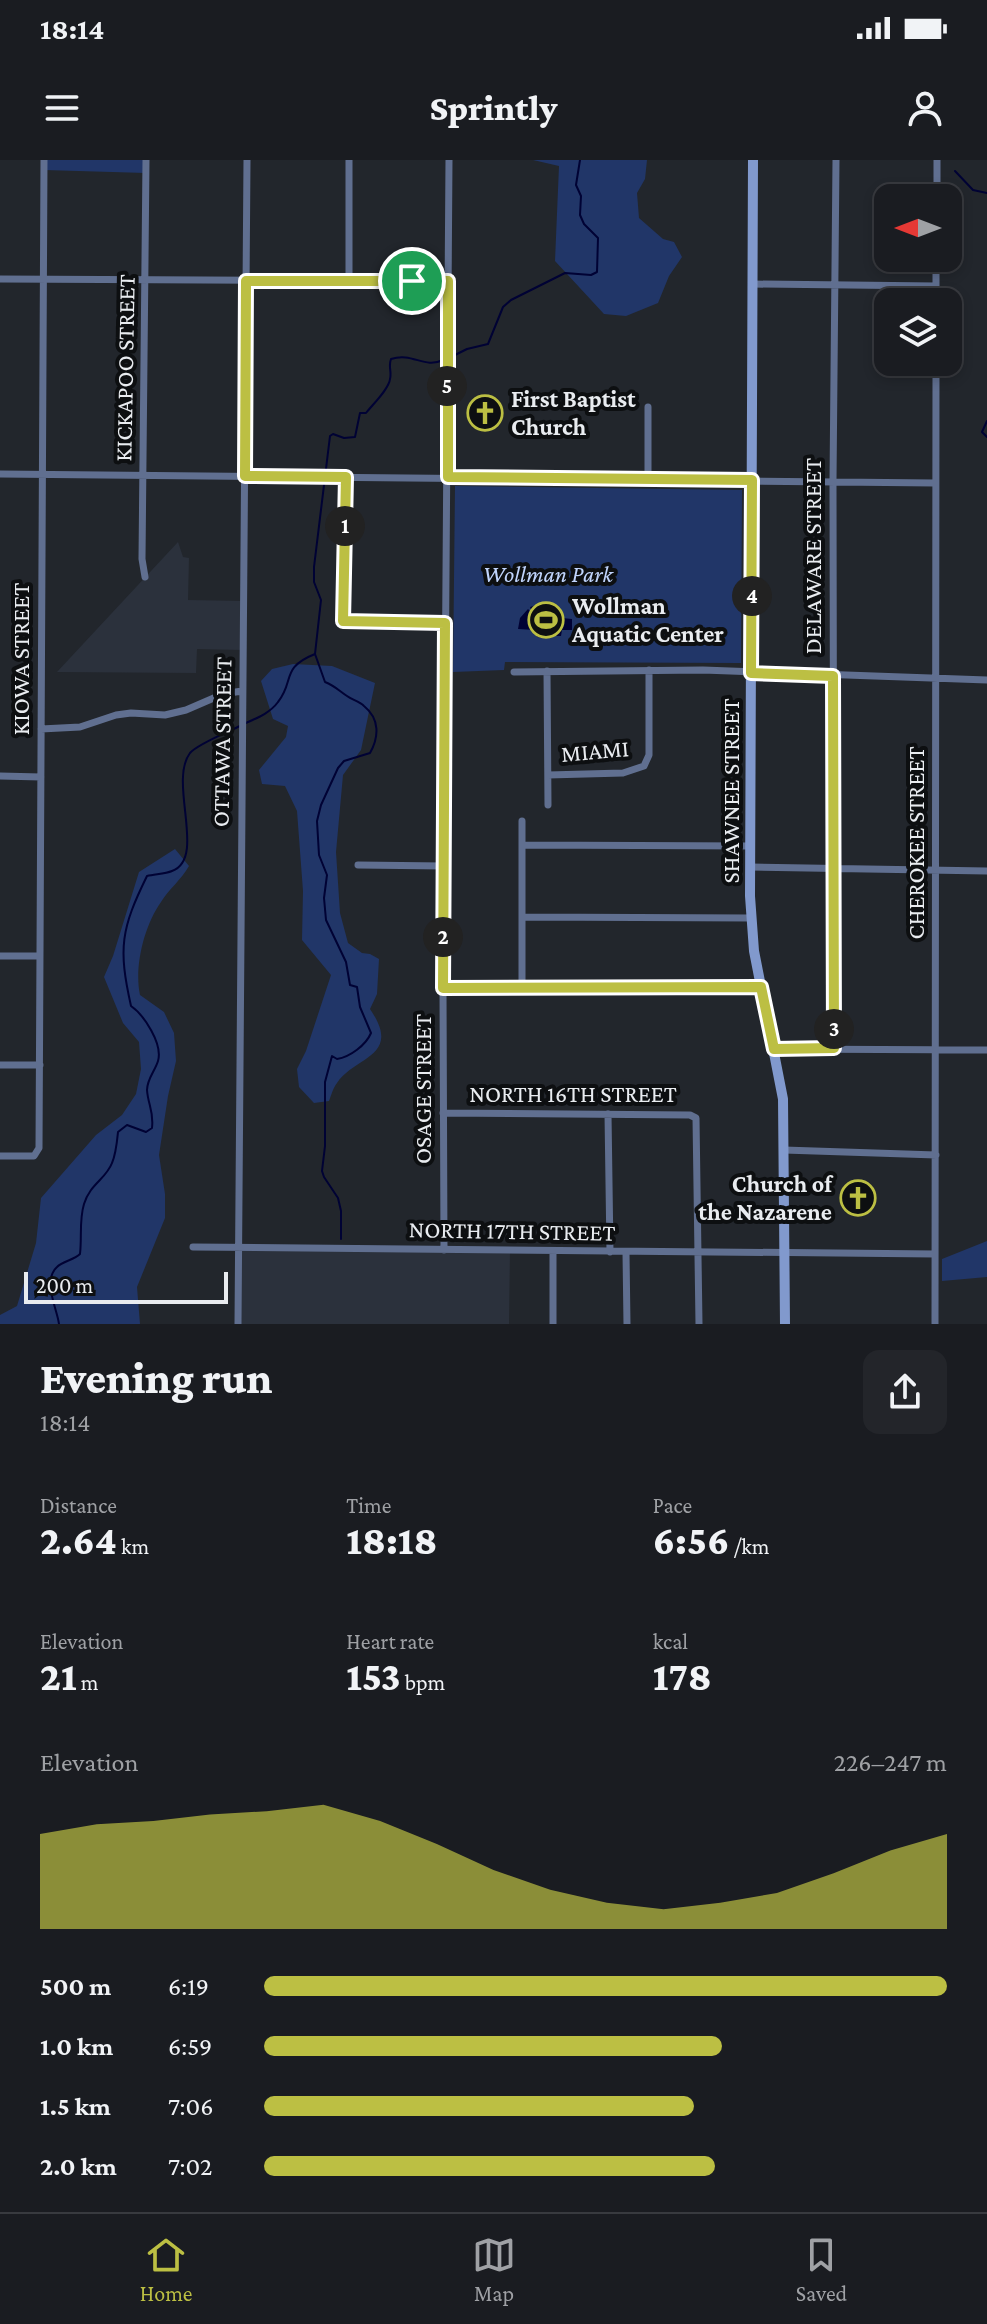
<!DOCTYPE html>
<meta charset="utf-8">
<style>
:root{--surface:#1a1c21;--page:#23252a;--text:#f1f3f6;--muted:#9fa1a5;--line:#383a3f;--accent:#bcbf43}
body{margin:0;font-family:"Crimson Pro",serif;background:var(--page);color:var(--text);height:100vh;display:flex;flex-direction:column;font-size:30px;white-space:nowrap}
*{box-sizing:border-box;margin:0}
p{font-size:26px;color:var(--muted)}
.icon{flex:none;width:44px;height:44px;fill:none;stroke:currentColor;stroke-width:2;stroke-linecap:round;stroke-linejoin:round}
.map{position:relative;height:1164px;overflow:hidden}
.drawer{display:flex;flex-direction:column;background:var(--surface);flex:1}
.drawer>*{flex:none}
.needle{width:52px;rotate:270deg}
.controls{position:absolute;left:874px;top:24px;display:grid;gap:16px}
.controls a{display:grid;place-items:center;width:88px;height:88px;border-radius:16px;background:var(--surface);box-shadow:0 4px 12px #0003,0 0 0 2px var(--line);font-size:40px}
.scale{position:absolute;left:24px;bottom:20px;width:204px;box-sizing:border-box;padding-left:8px;border:4px solid #e9ecf0;border-top:0;font-size:22px;line-height:28px;white-space:nowrap;color:#e9ecf0;-webkit-text-stroke:6px #0d0f11;paint-order:stroke}
.pin{position:absolute;display:grid;place-items:center;width:68px;height:68px;color:#fff;margin:-34px;border:4px solid #fff;border-radius:50%;box-shadow:0 2px 8px #0007}
.km{position:absolute;width:40px;height:40px;margin:-20px;border-radius:50%;background:#222;color:#fff;font-size:22px;line-height:40px;text-align:center}
.round{display:grid;place-items:center;flex:none;width:84px;height:84px;border-radius:16px;background:var(--page)}
.headline{display:flex;align-items:center;justify-content:space-between;height:136px;padding:0 40px}
h1{font-size:44px;font-weight:800;line-height:60px}
.stats{display:grid;grid-template-columns:repeat(3,1fr);gap:12px;height:136px;padding:8px 40px}
.stats div{display:grid;align-content:center}
.stats b{font-size:40px;font-weight:800}
.stats small{font-size:22px;font-weight:400}
.stats p{font-size:22px}
.chart{height:224px;padding:16px 40px}
.chart p{display:flex;justify-content:space-between}
.chart svg{width:100%;height:144px;margin-top:8px;fill:var(--accent);opacity:.7}
ul{padding:0 40px;list-style:none;font-size:26px}
li{display:grid;grid-template-columns:128px 96px 1fr;align-items:center;height:60px}
li i{height:20px;border-radius:10px;background:var(--accent)}
.status{display:flex;justify-content:space-between;align-items:center;height:56px;padding:0 40px;background:var(--surface);direction:ltr}
.status svg{height:22px;fill:currentColor}
header{display:flex;justify-content:space-between;align-items:center;height:104px;padding:0 40px;background:var(--surface);font-size:36px;font-weight:800}
.dock{display:flex;justify-content:space-around;align-items:center;height:112px;border-top:2px solid var(--line);background:var(--surface);font-size:22px;color:var(--muted)}
.dock a{display:grid;justify-items:center;gap:4px}
.dock .selected{color:var(--accent)}
.map>svg:first-child{display:block}
.built{fill:#2b313c}
.green{fill:#213668}
.water{fill:#000234}
.lines{fill:none;stroke-linecap:round;stroke-linejoin:round}
.stream{stroke:#000234;stroke-width:2}
.street{stroke:#606f90;stroke-width:7}
.secondary{stroke:#8199cd;stroke-width:10}
.route-casing{stroke:#fff;stroke-width:16}
.route{stroke:#bcbf43;stroke-width:10}
.labels{text-anchor:middle;stroke-width:8;stroke-linejoin:round;paint-order:stroke}
.street-label{font-size:24px;fill:#e9ecf0;stroke:#0d0f11}
.poi-label{font-size:24px;font-weight:bold;fill:#e9ecf0;stroke:#0d0f11;text-anchor:start}
.park-label{font-size:24px;font-style:italic;fill:#c1d5fd;stroke:#0d0f11}
</style>
<div class="status"><b>18:14</b><svg viewBox="0 0 49 12"><path d="M0 12V9h3v3zM5 12V6h3v6zM10 12V3h3v9zM15 12V0h3v12zM26 1h20v11H26zM47 4h2v5h-2z"/></svg></div>
<header><svg class="icon" aria-label="menu" viewBox="0 0 24 24"><path d="M4 6h16M4 12h16M4 18h16"/></svg>Sprintly<svg class="icon" aria-label="person" viewBox="0 0 24 24"><circle cx="12" cy="8" r="4"/><path d="M4 21q1-7 8-7t8 7"/></svg></header>
<div class="map">
<svg width="987" height="1164" viewBox="0 0 987 1164">
<rect width="100%" height="100%" fill="#22262c"/>
<path class="built" d="M178 382 183 397 189 398 188 440 243 441V490L197 489 196 513 57 512Z
M239 1088 510 1091 509 1164H238Z"/>
<path class="green" d="M44 0H146V13L44 10Z
M533 0H647L645 19 637 33 639 58 663 79 674 82 682 97 669 116 658 143 626 156 604 154 555 101 559 6Z
M455 326 742 330 741 503 505 502 504 510 453 512Z
M293 504 332 506 375 523 361 590 343 615 336 692 340 753 348 783 362 793 370 794 379 799 377 834 370 849C403 897 355 896 337 923 333 928 331 936 329 941L314 943 299 927 297 909 306 891 331 815 302 780 303 731 297 651 285 626 262 624 259 610 286 577 288 566 273 559 261 521 272 509Z
M175 689 189 706C181 720 169 729 161 742 144 766 134 807 140 835L164 852 174 873 176 901 168 936 159 995 165 1034V1058L137 1127 140 1164H0V1155L17 1146 36 1083 41 1038 96 975 122 955 136 934 141 909 139 882 123 863 104 817 113 796 139 712Z
M987 1081V1117L942 1121V1099Z"/>
<path class="water" d="M540 444H545V458L547 452H561L562 458 572 459V470H562L561 476H547L545 470 544 478 537 477 535 470 518 469 520 458 528 449 533 454 530 447Z"/>
<g class="lines">
<path class="stream" d="M955 11 973 30 987 33
M449 198 467 189 488 184 503 147 511 140 565 113 591 115 597 112 598 78 584 64 580 55 581 36 576 25 580 0
M987 261 982 272 987 277
M315 494 325 522C335 526 338 530 347 536 352 540 359 541 364 546 380 559 379 577 370 593L344 601 338 608 321 645 317 661 319 695 327 715 324 738 326 760 346 802 350 825 357 827 360 847 371 873C366 885 350 897 337 899L332 896 325 922V986L322 1011 324 1017 338 1038 341 1051V1079
M246 563C257 558 270 553 278 542 295 521 280 508 315 494L321 440 314 422V407L330 276 333 274 344 278 355 277 360 253H366C373 244 389 229 390 219 392 211 388 207 391 199 413 192 424 209 443 200
M59 1164C57 1148 42 1121 57 1107 63 1101 74 1100 80 1094 82 1077 79 1060 84 1044 90 1024 106 1019 112 1003 116 994 117 982 118 972L127 965 146 972 152 968C154 951 148 945 147 930 147 919 155 911 158 901 163 884 144 855 131 846 118 788 121 769 147 716 155 714 165 714 172 711 207 698 168 622 190 593 198 584 228 572 240 566"/>
<path class="street" d="M349 0V121
M937 38V0
M0 119 448 121
M752 124 936 126
M936 142V98
M0 314 935 323
M346 317 343 461 445 463
M648 320V247
M145 417 142 399 146 0
M547 511 548 645
M514 512 703 510 987 520
M41 569 80 567 116 555 131 553 165 555 186 550 223 534 242 531
M548 615 623 613 644 606 649 595V510
M0 616 41 617
M523 685 751 686
M358 705 444 706
M750 707 987 711
M522 757 751 758
M0 796H40
M443 828 761 827
M522 829V661
M834 888 833 321 836 0
M774 889 987 890
M0 905H40
M443 953 690 955 696 958 699 1164
M608 954 610 1092
M784 990 936 995
M0 996H34L39 988 44 0
M193 1087 935 1094
M444 1090 443 828 449 0
M553 1092V1164
M626 1093 627 1164
M238 1164 247 0
M935 1164 936 202"/>
<path class="secondary" d="M753 0 750 736 754 791 783 939 785 1164"/>
</g>
<g class="lines">
<defs>
<path id="route" d="M246 121H448V317L752 320 751 513 833 516 834 888 774 889 761 827 443 828 445 463 343 461 346 317 245 316Z"/>
</defs>
<use href="#route" class="route-casing"/>
<use href="#route" class="route"/>
</g>
<defs>
<symbol id="church-ring" viewBox="-11 -11 22 22"><circle r="9.5" fill="#0d0f11" stroke="#bcbf43" stroke-width="1.5"/><path d="M-1.2-6h2.4v3.5h3.3v2.4h-3.3V6h-2.4V-.1h-3.3v-2.4h3.3Z" fill="#bcbf43"/></symbol>
<symbol id="stadium-ring" viewBox="-11 -11 22 22"><circle r="9.5" fill="#0d0f11" stroke="#bcbf43" stroke-width="1.5"/><path d="M0-5a6.5 5 0 1 0 0 10a6.5 5 0 1 0 0-10ZM-3.5-1.8h7v3.6h-7Z" fill="#bcbf43"/></symbol>
</defs>
<g fill-rule="evenodd">
<use href="#church-ring" x="465" y="233" width="40" height="40"/>
<use href="#stadium-ring" x="526" y="440" width="40" height="40"/>
<use href="#church-ring" x="838" y="1018" width="40" height="40"/>
</g>
<g class="labels">
<g class="street-label">
<text transform="translate(125 208) rotate(-89)" y="8">KICKAPOO STREET</text>
<text transform="translate(813 396) rotate(-90)" y="8">DELAWARE STREET</text>
<text transform="translate(21 499) rotate(-90)" y="8">KIOWA STREET</text>
<text transform="translate(222 582) rotate(-89)" y="8">OTTAWA STREET</text>
<text transform="translate(595 591) rotate(-5)" y="8">MIAMI</text>
<text transform="translate(731 631) rotate(-90)" y="8">SHAWNEE STREET</text>
<text transform="translate(916 683) rotate(-90)" y="8">CHEROKEE STREET</text>
<text transform="translate(423 929) rotate(-90)" y="8">OSAGE STREET</text>
<text x="573" y="942">NORTH 16TH STREET</text>
<text transform="translate(512 1071) rotate(1)" y="8">NORTH 17TH STREET</text>
</g>
<g class="poi-label">
<text x="511" y="247">First Baptist<tspan x="511" dy="28">Church</tspan></text>
<text x="572" y="454">Wollman<tspan x="572" dy="28">Aquatic Center</tspan></text>
<text x="832" y="1032" text-anchor="end">Church of<tspan x="832" dy="28">the Nazarene</tspan></text>
</g>
<g class="park-label">
<text x="548" y="422">Wollman Park</text>
</g>
</g>
</svg>
<div class="controls">
<a><svg class="needle" viewBox="-14 -14 28 28"><path d="M0-13l5 13h-10z" fill="#e53935"/><path d="M0 13l5-13h-10z" fill="#9fa1a5"/></svg></a>
<a><svg class="icon" aria-label="layers" viewBox="0 0 24 24"><path d="M12 4l9 5-9 5-9-5zM3 14l9 5 9-5"/></svg></a>
</div>
<div class="scale">200 m</div>
<div class="pin" style="left:412px;top:121px;background:#1e9e55"><svg class="icon" aria-label="arrive" viewBox="0 0 24 24"><path d="M6 21V4h12l-3 4 3 4H6"/></svg></div>
<b class="km" style="left:345px;top:366px">1</b>
<b class="km" style="left:443px;top:777px">2</b>
<b class="km" style="left:834px;top:869px">3</b>
<b class="km" style="left:752px;top:436px">4</b>
<b class="km" style="left:447px;top:226px">5</b>
</div>
<section class="drawer">
<div class="headline"><div><h1>Evening run</h1><p>18:14</p></div><a class="round"><svg class="icon" aria-label="share" viewBox="0 0 24 24"><path d="M12 15V3M7 8l5-5 5 5M5 13v7h14v-7"/></svg></a></div>
<div class="stats">
<div><p>Distance</p><b>2.64<small> km</small></b></div>
<div><p>Time</p><b>18:18</b></div>
<div><p>Pace</p><b>6:56<small> /km</small></b></div>
</div>
<div class="stats">
<div><p>Elevation</p><b>21<small> m</small></b></div>
<div><p>Heart rate</p><b>153<small> bpm</small></b></div>
<div><p>kcal</p><b>178</b></div>
</div>
<div class="chart"><p><span>Elevation</span>226–247 m</p>
<svg viewBox="0 0 160 44" preserveAspectRatio="none"><path d="M0 44V15L10 12L20 11L30 9L40 8L50 6L60 11L70 18L80 26L90 32L100 36L110 38L120 36L130 33L140 27L150 20L160 15V44z"/></svg>
</div>
<ul>
<li><b>500 m</b>6:19<i style="width:100%"></i></li>
<li><b>1.0 km</b>6:59<i style="width:67%"></i></li>
<li><b>1.5 km</b>7:06<i style="width:63%"></i></li>
<li><b>2.0 km</b>7:02<i style="width:66%"></i></li>
</ul>
</section>
<nav class="dock">
<a class="selected"><svg class="icon" aria-label="home" viewBox="0 0 24 24"><path d="M3 11l9-7 9 7M6 9v11h12V9"/></svg>Home</a>
<a><svg class="icon" aria-label="map" viewBox="0 0 24 24"><path d="M3 6l6-2 6 2 6-2v14l-6 2-6-2-6 2zM9 4v14M15 6v14"/></svg>Map</a>
<a><svg class="icon" aria-label="saved" viewBox="0 0 24 24"><path d="M7 4h10v16l-5-4-5 4z"/></svg>Saved</a>
</nav>
